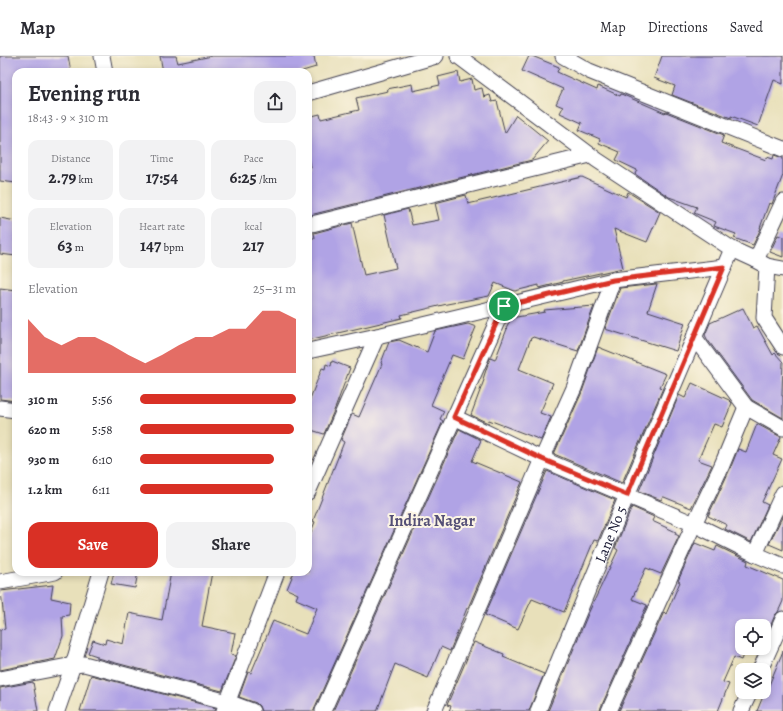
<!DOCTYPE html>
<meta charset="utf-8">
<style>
:root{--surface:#fff;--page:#f2f2f3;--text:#2b2b33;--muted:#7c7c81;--line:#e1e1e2;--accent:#d93025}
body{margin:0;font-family:Alegreya,serif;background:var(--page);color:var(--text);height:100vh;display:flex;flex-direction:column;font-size:15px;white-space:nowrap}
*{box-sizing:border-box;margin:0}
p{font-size:13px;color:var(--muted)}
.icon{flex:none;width:22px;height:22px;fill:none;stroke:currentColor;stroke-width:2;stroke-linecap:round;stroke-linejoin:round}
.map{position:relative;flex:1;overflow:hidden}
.drawer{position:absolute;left:12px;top:12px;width:300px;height:508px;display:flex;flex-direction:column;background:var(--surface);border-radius:12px;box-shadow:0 2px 6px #0003}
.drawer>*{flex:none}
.fabs{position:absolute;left:735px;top:563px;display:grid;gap:8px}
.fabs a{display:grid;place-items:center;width:36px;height:36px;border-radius:8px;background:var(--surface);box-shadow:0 2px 6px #0003;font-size:20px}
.pin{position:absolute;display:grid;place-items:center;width:34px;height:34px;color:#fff;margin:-17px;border:2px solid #fff;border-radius:50%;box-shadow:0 1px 4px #0007}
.round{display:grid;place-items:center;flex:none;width:42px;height:42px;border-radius:12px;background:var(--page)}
.overview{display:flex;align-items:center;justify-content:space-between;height:68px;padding:0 16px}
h1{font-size:22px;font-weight:600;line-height:30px}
.figures{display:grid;grid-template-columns:repeat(3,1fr);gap:6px;height:68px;padding:4px 16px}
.figures div{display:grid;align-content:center;border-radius:10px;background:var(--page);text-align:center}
.figures b{font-size:17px;font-weight:600}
.figures small{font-size:11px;font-weight:400}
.figures p{font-size:11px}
.chart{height:112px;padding:8px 16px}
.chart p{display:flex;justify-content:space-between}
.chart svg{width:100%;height:72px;margin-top:4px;fill:var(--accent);opacity:.7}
.cta{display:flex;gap:8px;margin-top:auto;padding:8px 16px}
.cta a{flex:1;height:46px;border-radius:12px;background:var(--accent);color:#fff;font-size:16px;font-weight:600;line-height:46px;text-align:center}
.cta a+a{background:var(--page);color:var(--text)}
ul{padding:0 16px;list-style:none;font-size:13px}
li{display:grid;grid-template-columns:64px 48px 1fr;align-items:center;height:30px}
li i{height:10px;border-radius:5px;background:var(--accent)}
header{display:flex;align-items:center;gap:24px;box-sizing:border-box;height:56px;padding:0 20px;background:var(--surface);border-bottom:1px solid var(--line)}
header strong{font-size:19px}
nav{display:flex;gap:22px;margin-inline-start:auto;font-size:14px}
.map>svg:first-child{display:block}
.building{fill:#b0a3e5}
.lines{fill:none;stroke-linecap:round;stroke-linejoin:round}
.minor-casing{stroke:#403e4e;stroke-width:17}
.minor{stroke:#fff;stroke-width:15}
.route-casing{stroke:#fff;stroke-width:8}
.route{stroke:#d93025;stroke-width:5}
.labels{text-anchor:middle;stroke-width:4;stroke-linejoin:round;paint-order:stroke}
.street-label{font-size:15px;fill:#22223b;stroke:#fcf5e5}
.neighbourhood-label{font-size:16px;font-weight:bold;fill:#544f76;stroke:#fcf5e5}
</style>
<header>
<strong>Map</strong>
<nav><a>Map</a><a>Directions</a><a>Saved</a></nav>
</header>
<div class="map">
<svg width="783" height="655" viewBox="0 0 783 655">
<rect width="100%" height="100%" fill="#fcf5e5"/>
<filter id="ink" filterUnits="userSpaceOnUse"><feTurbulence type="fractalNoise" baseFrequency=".025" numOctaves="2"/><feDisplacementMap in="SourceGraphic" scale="8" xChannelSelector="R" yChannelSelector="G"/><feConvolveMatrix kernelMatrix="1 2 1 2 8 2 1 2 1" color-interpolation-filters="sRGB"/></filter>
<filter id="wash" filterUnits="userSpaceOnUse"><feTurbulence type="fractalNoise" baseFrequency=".012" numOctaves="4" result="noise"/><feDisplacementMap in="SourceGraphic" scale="16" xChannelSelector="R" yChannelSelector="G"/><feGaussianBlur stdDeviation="0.9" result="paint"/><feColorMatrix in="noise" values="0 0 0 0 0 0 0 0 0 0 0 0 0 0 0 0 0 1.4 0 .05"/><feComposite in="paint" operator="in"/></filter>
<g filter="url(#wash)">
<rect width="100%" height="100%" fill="#e8e0ba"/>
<g id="blocks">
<path class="building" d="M0 0H68L71 16H16V127L0 125Z
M160 0H176L178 7 212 0H314L316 11 299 16H163Z
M529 0H532L559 11 557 16 597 34 598 30 620 40 621 38 665 57 666 56 724 79 721 87 766 104 767 101 773 103 774 99 783 102V119L772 148 769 147 760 172H761L753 189 734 182 736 178 714 170 716 166 694 157 697 151 669 141 635 118 637 114 616 104 620 96 599 87 600 83 579 74 582 67 560 57 563 51 556 48 563 33 522 15Z
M662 0H783V28L774 24 758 70 731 60V62L672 39 675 30 654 22Z
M458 16 460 26 472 23 474 34 482 32 484 41 490 39 492 46 497 45 505 77 516 59 548 85 532 104 310 159 308 151V112L311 111 308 96V61L320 58 321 63 359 54 356 42 388 35 387 33 412 28 413 35 440 29 438 21Z
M582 121 626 141 628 136 660 156 647 186 614 173 623 212 563 225V226L539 232V229L515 235 495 227 489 240 447 248 401 259 402 262 308 284V182H315L314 177 352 167 364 219 396 212 384 159 408 153 412 169 439 164 435 147 466 139 468 148Z
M0 162 16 165V200L0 198Z
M778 179 783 181V201L770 196Z
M656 228H657L648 255 685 267 676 295 605 273 620 232Z
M0 232 16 234V345L0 343Z
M594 250 578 295 533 281 532 282H531L519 313 553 327 540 357 551 361 541 384 489 364 488 367 471 359 484 324 483 323 490 302 495 304 507 273 506 272 511 262 545 256 544 254Z
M743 252 753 272 757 270 773 299 775 297 783 306 782 340H783V362L752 344 707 283 705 279 710 267Z
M468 268 476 271 463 303 452 299 431 349 444 355 440 363 443 365 315 651 314 655H261L259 650 256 647 239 641 248 616 251 617 273 565 306 578 317 552 296 543 298 538 287 533 294 516H308V483L315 466 313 465 344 386 341 384 352 358 359 361 382 308 381 307 389 286 399 284 427 296 435 275Z
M598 291 666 318 660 331 663 332 622 427 554 398 582 336Z
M332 305 350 312 336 350 324 378 308 373V348L322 312 325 313 326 308 331 310Z
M692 327 729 344 732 347 722 371 714 368 698 404 712 409 691 452 664 441H663L661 444 639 435 679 339 685 342Z
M757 368 781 381 773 399 782 403 762 446 768 449 751 486 725 473 727 469 708 460 730 413 738 393 746 396Z
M459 373 481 384 472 405 522 426 468 552H467L450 595 441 591 428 622 395 608 377 655H333Z
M547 415 615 444 598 485 594 484 564 556 532 543 518 573 485 559Z
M632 451 654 461 652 465 676 476 675 478 679 480 661 518 646 512 632 543 647 549 601 651 600 655H548L588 558 618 494 615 492Z
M783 459V494L769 488Z
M695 487 715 495 717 490 748 505 747 509 783 524V545L778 556 775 559 767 578 764 576V570H742V592H746L741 604 734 601 723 626 729 628 718 655H619L664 556 666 558 680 526 678 525Z
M114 516H138L135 532 111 528Z
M171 516H212L202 570 235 577 231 598 236 600 222 635 97 602V600L88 597 93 584 105 588 106 583 123 588 129 557 162 564Z
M53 529 51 542 70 546 69 559 62 560 63 580 55 603 0 614V574L5 573 1 535Z
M474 586 504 598 503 601 544 618 530 652 529 655H449L451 650 447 649Z
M783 595V655H757L764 638 765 639Z
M91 619 216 652 215 655H80Z
M33 626 38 655H0V632Z"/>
</g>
</g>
<g filter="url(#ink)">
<use href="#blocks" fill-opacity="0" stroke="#403e4e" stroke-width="1"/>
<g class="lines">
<defs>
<g id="minor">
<path d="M102 0 105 16"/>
<path d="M458 0 597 104 732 193 756 204 767 210 783 213"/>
<path d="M563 0 589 15 783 93"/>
<path d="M308 37 436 0"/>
<path d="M308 169 590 99"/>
<path d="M756 204 783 146"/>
<path d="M767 210 764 262 783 291"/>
<path d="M694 281 746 351"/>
<path d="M308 295 377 280 613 224 724 211"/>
<path d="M0 352 16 354"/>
<path d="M454 361 542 403 694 468 755 498 783 510"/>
<path d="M308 436 377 280"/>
<path d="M755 498 783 437"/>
<path d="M0 526 55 516"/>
<path d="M760 614 783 563"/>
<path d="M0 623 73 609 84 608 228 646 252 655"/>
<path d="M57 655 73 609 101 516"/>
<path d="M224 655 277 516"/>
<path d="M323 655 504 250"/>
<path d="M434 655 542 403 574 332 613 224"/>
<path id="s1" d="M538 655 627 439 732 193"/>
<path d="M609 655 694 468 722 409 746 351 783 372"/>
<path d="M741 655 750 636"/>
</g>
</defs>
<use href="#minor" class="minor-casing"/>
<use href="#minor" class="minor"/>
</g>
</g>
<g class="lines" filter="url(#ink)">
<defs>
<path id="route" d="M724 211 627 439 542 403 454 361 504 250 613 224Z"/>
</defs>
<use href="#route" class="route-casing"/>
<use href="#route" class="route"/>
</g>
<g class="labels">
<g class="street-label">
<text dy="5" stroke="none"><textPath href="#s1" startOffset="191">Lane No 5</textPath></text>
</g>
<g class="neighbourhood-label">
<text x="432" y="470">Indira Nagar</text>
</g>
</g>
</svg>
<div class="fabs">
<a><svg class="icon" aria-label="locate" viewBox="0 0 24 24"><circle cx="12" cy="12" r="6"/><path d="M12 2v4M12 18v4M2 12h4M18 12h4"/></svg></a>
<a><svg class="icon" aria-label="layers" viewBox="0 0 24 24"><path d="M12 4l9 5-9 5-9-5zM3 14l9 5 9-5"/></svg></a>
</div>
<div class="pin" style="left:504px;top:250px;background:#1e9e55"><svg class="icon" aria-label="arrive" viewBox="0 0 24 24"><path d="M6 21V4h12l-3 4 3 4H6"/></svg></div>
<section class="drawer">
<div class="overview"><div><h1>Evening run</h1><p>18:43 · 9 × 310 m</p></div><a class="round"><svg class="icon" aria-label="share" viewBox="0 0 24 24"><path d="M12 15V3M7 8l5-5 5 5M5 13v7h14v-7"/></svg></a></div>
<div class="figures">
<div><p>Distance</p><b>2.79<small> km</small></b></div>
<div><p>Time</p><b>17:54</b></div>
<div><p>Pace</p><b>6:25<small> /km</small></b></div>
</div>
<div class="figures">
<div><p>Elevation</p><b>63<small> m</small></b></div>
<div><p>Heart rate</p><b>147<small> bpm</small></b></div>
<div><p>kcal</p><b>217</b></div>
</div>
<div class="chart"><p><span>Elevation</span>25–31 m</p>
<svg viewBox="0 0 160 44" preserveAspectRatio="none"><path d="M0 44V11L10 22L20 27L30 22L40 22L50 27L60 33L70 38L80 33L90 27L100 22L110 22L120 17L130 17L140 6L150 6L160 11V44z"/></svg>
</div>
<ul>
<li><b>310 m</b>5:56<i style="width:100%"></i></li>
<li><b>620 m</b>5:58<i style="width:99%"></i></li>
<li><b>930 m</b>6:10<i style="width:86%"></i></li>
<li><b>1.2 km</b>6:11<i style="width:85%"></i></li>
</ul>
<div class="cta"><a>Save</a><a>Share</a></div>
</section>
</div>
